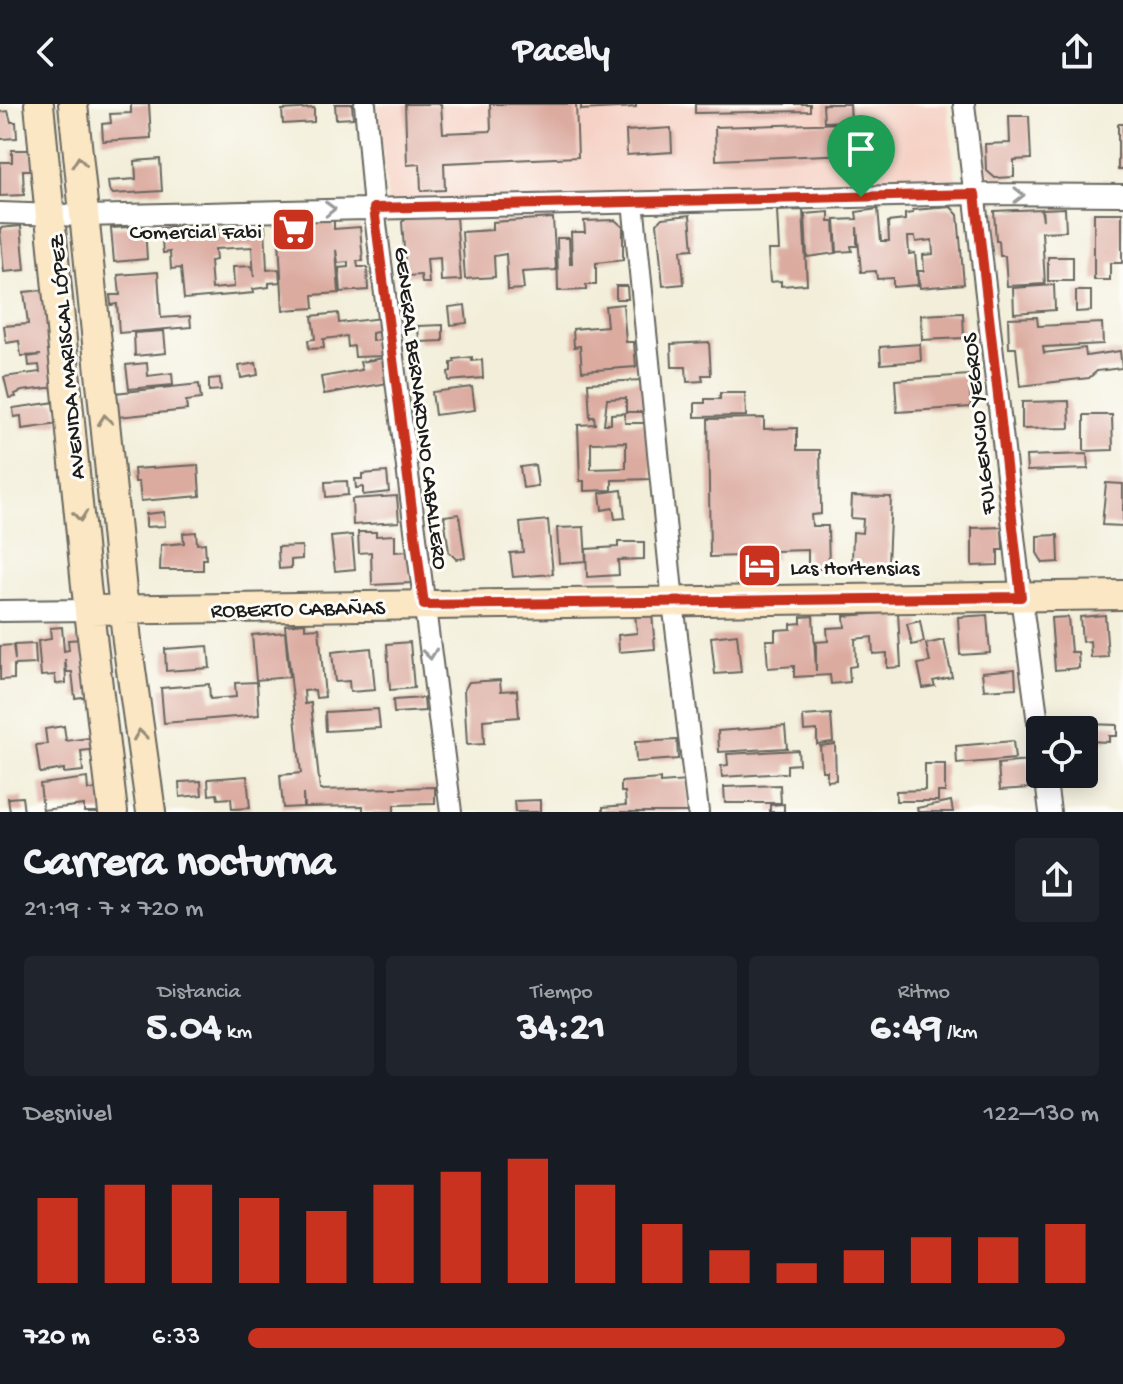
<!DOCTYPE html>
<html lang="es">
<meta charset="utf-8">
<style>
:root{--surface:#171b24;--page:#20242c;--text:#f1f3f6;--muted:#9ea1a6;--accent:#c8321e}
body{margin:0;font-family:"Gochi Hand",sans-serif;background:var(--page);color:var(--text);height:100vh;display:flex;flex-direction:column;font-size:30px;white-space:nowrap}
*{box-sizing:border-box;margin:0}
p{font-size:26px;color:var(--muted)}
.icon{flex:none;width:44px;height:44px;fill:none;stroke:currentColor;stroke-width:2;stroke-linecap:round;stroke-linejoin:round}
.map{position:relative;height:708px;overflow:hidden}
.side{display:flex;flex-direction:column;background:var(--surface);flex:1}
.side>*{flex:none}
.buttons{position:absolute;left:1026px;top:612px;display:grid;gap:16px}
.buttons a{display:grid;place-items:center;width:72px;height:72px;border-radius:8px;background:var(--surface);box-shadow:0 4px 20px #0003;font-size:40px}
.pin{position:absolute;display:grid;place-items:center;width:68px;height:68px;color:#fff;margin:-82px -34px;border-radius:50% 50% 50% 0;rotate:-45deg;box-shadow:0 0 8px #0007}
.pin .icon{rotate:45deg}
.round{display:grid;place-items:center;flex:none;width:84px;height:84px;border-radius:8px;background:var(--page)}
.overview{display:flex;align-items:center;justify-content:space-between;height:136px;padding:0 24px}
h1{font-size:44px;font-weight:700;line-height:60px}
.stats{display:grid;grid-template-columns:repeat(3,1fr);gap:12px;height:136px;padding:8px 24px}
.stats div{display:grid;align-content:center;border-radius:8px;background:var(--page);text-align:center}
.stats b{font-size:40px;font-weight:700}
.stats small{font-size:22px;font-weight:400}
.stats p{font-size:22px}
.chart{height:224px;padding:16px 24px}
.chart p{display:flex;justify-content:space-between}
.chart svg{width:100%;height:144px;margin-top:8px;stroke:var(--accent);stroke-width:6}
ul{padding:0 24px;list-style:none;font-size:26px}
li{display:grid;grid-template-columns:128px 96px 1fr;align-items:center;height:60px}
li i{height:20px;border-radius:10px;background:var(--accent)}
header{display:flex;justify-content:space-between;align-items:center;height:104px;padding:0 24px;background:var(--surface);font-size:36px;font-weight:700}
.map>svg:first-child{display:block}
.built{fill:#f6d1c5}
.building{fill:#dcaba0;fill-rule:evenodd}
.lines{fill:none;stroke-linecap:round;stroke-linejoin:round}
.street-casing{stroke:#67665e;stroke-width:24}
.secondary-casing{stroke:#67665e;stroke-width:32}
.street{stroke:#fff;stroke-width:20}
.secondary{stroke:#fbe7c3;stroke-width:28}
.oneway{stroke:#978c78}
.oneway2{stroke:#999}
.route-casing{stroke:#fff;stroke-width:16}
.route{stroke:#c8321e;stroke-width:10}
.labels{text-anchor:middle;stroke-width:6;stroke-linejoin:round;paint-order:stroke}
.poi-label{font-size:22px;fill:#1c1c1c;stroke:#fdfcf7;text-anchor:end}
.street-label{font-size:22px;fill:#1c1c1c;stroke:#fdfcf7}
</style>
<header><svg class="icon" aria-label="back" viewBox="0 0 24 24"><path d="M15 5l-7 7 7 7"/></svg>Pacely<svg class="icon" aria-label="share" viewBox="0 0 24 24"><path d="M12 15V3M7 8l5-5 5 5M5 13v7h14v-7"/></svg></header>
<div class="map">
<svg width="1123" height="708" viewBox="0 0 1123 708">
<rect width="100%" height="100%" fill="#fdfcf7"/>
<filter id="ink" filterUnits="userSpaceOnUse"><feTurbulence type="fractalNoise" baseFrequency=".0125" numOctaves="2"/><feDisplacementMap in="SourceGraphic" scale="16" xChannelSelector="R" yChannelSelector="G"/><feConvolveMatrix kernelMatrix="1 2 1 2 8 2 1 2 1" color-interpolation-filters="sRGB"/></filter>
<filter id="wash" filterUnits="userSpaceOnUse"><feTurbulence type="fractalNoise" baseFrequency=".006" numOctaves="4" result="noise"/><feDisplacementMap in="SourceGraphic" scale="32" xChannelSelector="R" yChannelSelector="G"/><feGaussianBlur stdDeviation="1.8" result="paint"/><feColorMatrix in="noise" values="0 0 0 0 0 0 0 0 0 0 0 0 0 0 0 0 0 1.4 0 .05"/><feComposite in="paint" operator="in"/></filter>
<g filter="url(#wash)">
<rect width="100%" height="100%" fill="#f2eed9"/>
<path class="built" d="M378 0H947L956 76 388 103Z"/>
<g id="blocks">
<path class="building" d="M131 0H149L151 34 103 37 102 20 111 19 110 10 131 9Z
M335 0H352L353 14 336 15Z
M405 0H441L443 29 491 27 490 0H576L578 53 444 59 445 86 421 87 420 60 407 61Z
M581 0H636V3L581 6Z
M695 0H810V7L695 9Z
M823 0H850L851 17 824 18Z
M314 4V18L283 20 282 6Z
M8 7 11 18H16L17 34 0 35V8Z
M1009 12H1029L1031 55 1014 56V73L995 74 986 66 985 40 1010 39Z
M848 19 849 50 716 56 715 23Z
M1118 20H1123V66H1118Z
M671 24 672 48 627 51 626 27Z
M12 46H32L33 66H23L24 91 0 92V58H12Z
M160 55 162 87 113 90 109 85 108 77 136 75 135 57Z
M951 103 958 111 964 180 920 184 918 167H924L923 151 933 150 932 136 916 138 915 133H908L909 150 915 149 918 181 893 183V174L877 175 876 167 861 168 857 123V142H851L852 147 837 148 835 116 857 115 856 108 878 105 881 137H889L888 118 905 116V110L913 109V106Z
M1065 104 1066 127 1042 128 1045 180 1007 182 1005 152H1000L999 137H996L994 107 1041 105 1043 116 1042 105Z
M803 106 807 180 781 182V177L770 178 768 146H779L777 107Z
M829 108V118H834L836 149 807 153 805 110Z
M1094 109H1122V159H1110V176H1094Z
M690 111 693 145 681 146 684 180 663 182 657 119 662 114Z
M409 113H456L461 176 441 177 440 154 427 155 429 179H422L421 171 406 172 402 118Z
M553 114 556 166 522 168 524 185 508 186 506 150 494 152 495 173 465 175 462 128 492 126V118Z
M334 115V125L360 123 363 157H357L358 163H367L368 186 341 188 339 164 348 163V158L338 159 336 146 339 189 313 191 314 204 283 206 278 119Z
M615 116 623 123V156L596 159V181H586V186L558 187 557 134H569L570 160H572L571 128H585L584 117Z
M189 121 191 135 209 134V126L265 122 267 166 279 165 280 178 269 179V183L253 185 254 189 184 195 181 164 171 165 170 148 163 149 161 124ZM252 143 254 173 252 162 233 163 234 183 212 185 210 157 216 156 215 145Z
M21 122 25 166 4 168 0 124Z
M145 122 147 155 114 158 111 124Z
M1048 153H1073V177H1048Z
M158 168 161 214 190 212 191 223 119 229 117 200 111 201 110 191H120L118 171Z
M1054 181 1055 206 1014 209 1013 184Z
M616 182H627L628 195H616Z
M45 186 56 283 22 287 15 290 16 293 9 294 4 273 40 268 39 261 29 262 28 253 41 251 21 252 19 237 6 239 4 222 28 220 24 188Z
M1076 187H1091V207L1076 208Z
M623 200 626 238H634L636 263 582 267 580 242 574 243 573 225 607 222 605 202Z
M465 201 467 219 451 221 449 203Z
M338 209 339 219 381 214 382 227 372 229V237L383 236 385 252 355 253 354 242 348 243 347 232 323 235 324 244 309 245 308 236 315 235 312 212Z
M963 209 964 234 922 236 921 211Z
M1037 213 1038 222 1102 219 1103 240 1043 243 1044 249 1085 244 1086 252 1120 247 1122 264 1097 267 1089 274 1020 282 1016 244H1009L1008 214Z
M443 221V237L419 238 418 222Z
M164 227 166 249 135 252 134 229Z
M709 238 711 271H702L703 277 687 278 686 263H672L671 240Z
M920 240 921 257 881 260 880 243Z
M472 253V257L482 256 483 274 449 277 448 268 451 267V259L455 258 454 255Z
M384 254 388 279 324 290 321 273 362 266 360 258Z
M147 259 148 272 172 269 173 281 129 285 126 261Z
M256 259 258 271 241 274 239 262Z
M969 271 971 303 897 308 895 276Z
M220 274 221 286 209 287V275Z
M642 276 643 308H626V294L607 295 604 320H611V310L625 309V319H650L653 375 612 376V386L584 387V377H580L578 321 595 320 594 312 590 314 588 279ZM626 338V364L591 365V339Z
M199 280 201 295 186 297 187 306 118 313 115 289Z
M472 283 475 306 435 311 432 288Z
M720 289H745L746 312 695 313V299H705V295H720Z
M1069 297 1070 324 1022 325V298Z
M56 298 59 320 22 325 21 312 14 313 13 304Z
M1084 311H1112L1113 346 1084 347Z
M764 314V325L797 324V346H820L821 410 811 411 812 422H828L829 465H808V446L776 447V455H770V470L750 471V455H740V452L710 453 708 315Z
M1087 350 1088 365 1027 367 1026 352Z
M198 361 200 392 141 397 139 378H135L134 365Z
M535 361 538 382 523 384 520 363Z
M387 368 389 388 363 391V383L356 384 355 375H362V370Z
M347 377 348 391 326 393 325 378Z
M1106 379 1123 380V422L1102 421Z
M622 386 625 414 615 415 613 404 602 406 600 389Z
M397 392 399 418 353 421 352 395Z
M852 392 891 393 888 460 852 459 853 428 862 429 863 415 851 414Z
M164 408 165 422 146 423V410Z
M459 410 465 454 456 455 449 448 444 412Z
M548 416 553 470 513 473 510 449 523 448 520 419Z
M584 423 586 457 559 459 557 424Z
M1002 423 1003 446H998V461L972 462V424Z
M196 428 197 440 205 439 206 455H203V466H160L161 441 184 439 183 429Z
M358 428H376V432L395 431V448L410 447 411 479 372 481 371 448 359 449Z
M352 431 355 465 335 467 331 433Z
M1058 431 1059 458 1043 459 1037 449V432Z
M618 438H644V455L618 456 619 471 587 473 586 445 618 443Z
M302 442V455L291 456V464L279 465 278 443Z
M898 508 901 563 887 564V549L873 550 872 533 855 535 856 562 849 563 850 578 831 580 830 571 794 573V562L768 564 766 536H775V526L791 525V520L801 519V513L813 512 816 567V538L828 537 827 524 845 523 844 512Z
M652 509 655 545 619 548 618 531 637 529 635 510Z
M987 511 990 549 960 551 958 513Z
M1105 511 1108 553 1091 554 1090 537 1082 538 1080 513Z
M1068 513 1071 548H1078L1079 564 1055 566 1051 514Z
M920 517 924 538 912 541 907 520Z
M305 519V525L319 524 325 593 316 594 315 586 304 587 305 600 311 599 320 686 435 683V700L394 701V708H363V702L304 703 303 690V703L283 704 280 671 301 669 285 521Z
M62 523 64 547 69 546 68 536 83 535 89 592 75 594 72 568H67L65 555 66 579 56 580 55 571 41 572 38 537 51 535 50 524Z
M285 528 289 573 256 576 252 531Z
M737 530 741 568 715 570 711 533Z
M944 536 952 573 933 577 935 582 923 584 918 560 930 558 926 540Z
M410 538 414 584 390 586 387 540Z
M35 540 36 560 14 561V575L0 576V542L13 541 15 556 14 541Z
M208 542 210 564 166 567 165 545Z
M371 544 375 586 350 588 349 577 335 578 332 548Z
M1015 565 1016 584 984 586 982 568Z
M500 576 501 587 517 586 519 613 483 616 484 640 467 641 464 586 469 578Z
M257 578 259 611 164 619 161 584 209 580 210 595 236 593 235 579Z
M424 594 425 607 394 609 393 596Z
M378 605 380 624 326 627 325 608Z
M831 610 833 638 817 640V626L804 627 803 612Z
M1088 620 1117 621V632H1109V638L1087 637Z
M64 622 66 637 96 633 98 645 81 647 83 667 64 669V665L40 669 36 641 47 640 45 625Z
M785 622 787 644 719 648 718 627Z
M677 636 678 655 636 658 635 638Z
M1013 637 1015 655 957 660 956 642Z
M835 640 836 676 827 677V667H822L820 642Z
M798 646 799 660 787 661V669L722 673 721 662 728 661 727 650Z
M1028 657 1031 684 1000 686 998 660Z
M925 660H945V688H938V697H896V687L925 686Z
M247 672 250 704 232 705 231 694 218 695 217 690 209 691 208 675Z
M87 674 88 686 100 685 103 708H84V701L43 706 40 680Z
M660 675V679L687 677 689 708H603V703L626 701 625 688H621V678Z
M201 677 202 691 180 693 179 678Z
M780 681 781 699H725L724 683Z
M22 693 24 708H10L8 694Z
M540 696V708H515L514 697Z
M951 697 953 708H918L917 704Z
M784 700V708H770V701Z"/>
</g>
</g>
<g filter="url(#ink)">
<use href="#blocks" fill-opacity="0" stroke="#67665e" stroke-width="2"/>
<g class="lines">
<defs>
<path id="street" d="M365 0 374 104 451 708
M964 0 1021 493 1040 634
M633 98 673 498 698 708
M0 109 84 112 975 90 1123 91
M0 507 89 506
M1045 670 1050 708"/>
<path id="secondary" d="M39 0 86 482 113 708
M73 0 127 537 151 708
M89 506 1123 491"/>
</defs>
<use href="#street" class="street-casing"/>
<use href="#secondary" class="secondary-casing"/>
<use href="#street" class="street"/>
<use href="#secondary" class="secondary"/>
</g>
<defs><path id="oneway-chevron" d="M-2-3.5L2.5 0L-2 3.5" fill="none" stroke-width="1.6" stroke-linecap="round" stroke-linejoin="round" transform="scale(2)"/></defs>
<g class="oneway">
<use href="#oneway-chevron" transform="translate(79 58) rotate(-96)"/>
<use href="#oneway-chevron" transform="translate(105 316) rotate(-96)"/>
<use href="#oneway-chevron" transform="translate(80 412) rotate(85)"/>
<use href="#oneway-chevron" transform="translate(140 631) rotate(-98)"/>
</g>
<g class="oneway2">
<use href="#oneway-chevron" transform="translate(1019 91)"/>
<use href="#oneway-chevron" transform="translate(330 105) rotate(-2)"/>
<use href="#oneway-chevron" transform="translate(430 550) rotate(83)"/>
</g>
</g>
<g class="lines" filter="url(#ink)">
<defs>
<path id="route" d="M975 90 1021 493 424 501 374 104Z"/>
</defs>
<use href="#route" class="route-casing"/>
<use href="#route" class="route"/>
</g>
<defs>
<symbol id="supermarket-square" viewBox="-11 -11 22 22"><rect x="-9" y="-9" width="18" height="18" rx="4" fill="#c8321e" stroke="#fdfcf7"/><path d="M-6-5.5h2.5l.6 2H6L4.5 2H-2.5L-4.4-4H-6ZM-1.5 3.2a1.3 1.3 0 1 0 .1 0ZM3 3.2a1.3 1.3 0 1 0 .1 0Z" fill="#fff"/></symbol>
<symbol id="hotel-square" viewBox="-11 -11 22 22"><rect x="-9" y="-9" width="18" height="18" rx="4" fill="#c8321e" stroke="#fdfcf7"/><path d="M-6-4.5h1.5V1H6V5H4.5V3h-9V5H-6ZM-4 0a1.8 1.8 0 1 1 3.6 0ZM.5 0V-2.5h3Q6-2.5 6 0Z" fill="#fff"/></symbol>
</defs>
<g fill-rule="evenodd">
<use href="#supermarket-square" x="268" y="100" width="51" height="51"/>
<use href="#hotel-square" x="734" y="436" width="51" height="51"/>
</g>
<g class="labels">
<g class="poi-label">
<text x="262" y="134">Comercial Fabi</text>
<text x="790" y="470" text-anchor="start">Las Hortensias</text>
</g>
<g class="street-label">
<text transform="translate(65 253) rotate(-95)" y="8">AVENIDA MARISCAL LÓPEZ</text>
<text transform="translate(423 304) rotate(83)" y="8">GENERAL BERNARDINO CABALLERO</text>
<text transform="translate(977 320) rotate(-96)" y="8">FULGENCIO YEGROS</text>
<text transform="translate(298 503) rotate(-1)" y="8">ROBERTO CABAÑAS</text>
</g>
</g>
</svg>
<div class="buttons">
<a><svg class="icon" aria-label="locate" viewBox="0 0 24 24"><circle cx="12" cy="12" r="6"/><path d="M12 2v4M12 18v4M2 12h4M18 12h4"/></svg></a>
</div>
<div class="pin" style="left:861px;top:93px;background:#1e9e55"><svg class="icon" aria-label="arrive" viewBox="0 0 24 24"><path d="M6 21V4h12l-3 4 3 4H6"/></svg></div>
</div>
<section class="side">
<div class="overview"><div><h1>Carrera nocturna</h1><p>21:19 · 7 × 720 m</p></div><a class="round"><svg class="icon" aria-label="share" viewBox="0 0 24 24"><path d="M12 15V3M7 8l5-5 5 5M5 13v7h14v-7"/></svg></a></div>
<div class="stats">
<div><p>Distancia</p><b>5.04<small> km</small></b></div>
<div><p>Tiempo</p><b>34:21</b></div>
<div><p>Ritmo</p><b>6:49<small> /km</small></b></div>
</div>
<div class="chart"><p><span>Desnivel</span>122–130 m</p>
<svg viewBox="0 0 160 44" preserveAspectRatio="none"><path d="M5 44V18M15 44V14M25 44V14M35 44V18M45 44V22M55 44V14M65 44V10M75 44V6M85 44V14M95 44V26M105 44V34M115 44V38M125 44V34M135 44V30M145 44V30M155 44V26"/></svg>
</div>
<ul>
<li><b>720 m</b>6:33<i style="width:96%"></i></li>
</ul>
</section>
